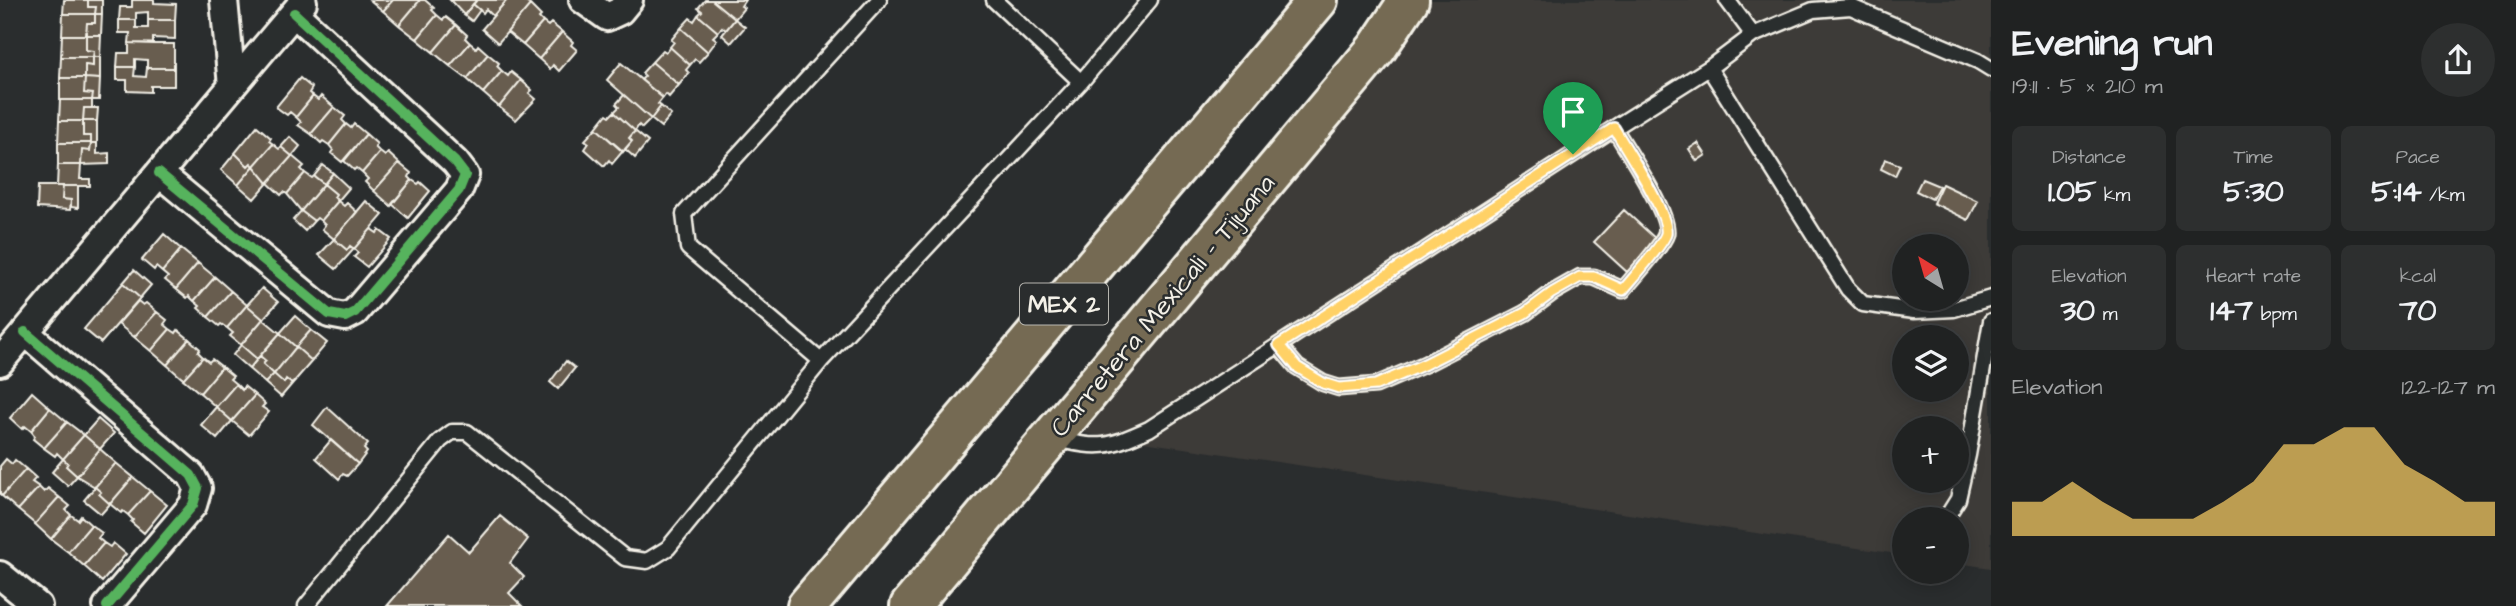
<!DOCTYPE html>
<meta charset="utf-8">
<style>
:root{--surface:#202222;--page:#2d2f2f;--text:#f1f3f6;--muted:#a2a4a5;--line:#3d3f40;--accent:#ffd166}
body{margin:0;font-family:"Architects Daughter",sans-serif;background:var(--page);color:var(--text);height:100vh;display:flex;flex-direction:column;font-size:26px;white-space:nowrap}
*{box-sizing:border-box;margin:0}
p{font-size:23px;color:var(--muted)}
.icon{flex:none;width:38px;height:38px;fill:none;stroke:currentColor;stroke-width:2;stroke-linecap:round;stroke-linejoin:round}
.map{position:relative;flex:1;overflow:hidden}
.details{display:flex;flex-direction:column;background:var(--surface);width:525px}
.details>*{flex:none}
.needle{width:46px;rotate:323deg}
.buttons{position:absolute;left:1892px;top:234px;display:grid;gap:14px}
.buttons a{display:grid;place-items:center;width:77px;height:77px;border-radius:50%;background:var(--surface);box-shadow:0 4px 18px #0003,0 0 0 2px var(--line);font-size:35px}
.pin{position:absolute;display:grid;place-items:center;width:60px;height:60px;color:#fff;margin:-72px -30px;border-radius:50% 50% 50% 0;rotate:-45deg;box-shadow:0 0 7px #0007}
.pin .icon{rotate:45deg}
.round{display:grid;place-items:center;flex:none;width:74px;height:74px;border-radius:37px;background:var(--page)}
.headline{display:flex;align-items:center;justify-content:space-between;height:119px;padding:0 21px}
h1{font-size:38px;font-weight:700;line-height:52px}
.figures{display:grid;grid-template-columns:repeat(3,1fr);gap:10px;height:119px;padding:7px 21px}
.figures div{display:grid;align-content:center;border-radius:10px;background:var(--page);text-align:center}
.figures b{font-size:30px;font-weight:700}
.figures small{font-size:19px;font-weight:400}
.figures p{font-size:19px}
.chart{height:196px;padding:14px 21px}
.chart p{display:flex;justify-content:space-between}
.chart svg{width:100%;height:126px;margin-top:7px;fill:var(--accent);opacity:.7}
main{display:flex;flex:1;min-height:0}
.map>svg:first-child{display:block}
.built{fill:#3d3b38;fill-rule:evenodd}
.building{fill:#685d4f;stroke:#f4f1e8;stroke-width:2}
.lines{fill:none;stroke-linecap:round;stroke-linejoin:round}
.service-casing{stroke:#f4f1e8;stroke-width:19}
.minor-casing{stroke:#f4f1e8;stroke-width:32}
.primary-casing{stroke:#f4f1e8;stroke-width:44}
.service{stroke:#2a2d2e;stroke-width:14}
.minor{stroke:#2a2d2e;stroke-width:26}
.primary{stroke:#746b52;stroke-width:38}
.cycleway-casing{stroke:#2a2d2e;stroke-width:15}
.cycleway{stroke:#56b35d;stroke-width:10}
.route-casing{stroke:#fff;stroke-width:14}
.route{stroke:#ffd166;stroke-width:9}
.labels{text-anchor:middle;stroke-width:5;stroke-linejoin:round;paint-order:stroke}
.shield{fill:#2a2d2e;stroke:#b7b6b0;stroke-width:2}
.shield-label{font-size:24px;font-weight:bold;fill:#f4f1e8}
.street-label{font-size:26px;fill:#f4f1e8;stroke:#2a2d2e}
</style>
<main>
<div class="map">
<svg width="1991" height="606" viewBox="0 0 1991 606">
<rect width="100%" height="100%" fill="#2a2d2e"/>
<filter id="ink" filterUnits="userSpaceOnUse"><feTurbulence type="fractalNoise" baseFrequency=".0143" numOctaves="2"/><feDisplacementMap in="SourceGraphic" scale="14" xChannelSelector="R" yChannelSelector="G"/><feConvolveMatrix kernelMatrix="1 2 1 2 8 2 1 2 1" color-interpolation-filters="sRGB"/></filter>
<g filter="url(#ink)">
<path class="built" d="M1417 0H1991V568L1957 563 1956 520H1904V555L1062 430ZM1904 247H1956V299H1904ZM1904 338H1956V390H1904ZM1904 429H1956V481H1904Z"/>
<path class="building" d="M64 0H88V7H96L95 14H63Z
M88 0H102V14H95L96 7H88Z
M132 0H154V3L176 4 175 20H148V12L136 13V20H119L120 7H132Z
M370 0H393L383 11Z
M393 0H420L399 25 383 11Z
M420 0H425L434 8 432 10 437 15 417 39 399 25Z
M450 0H477L464 15Z
M477 0H507L493 16 486 9 483 13 473 4Z
M507 0H523L530 5 498 43 482 29Z
M705 0H712L735 19 726 30 722 27 718 32 698 15 702 11 698 8Z
M712 0H745L741 6 744 8 735 19Z
M473 4 480 10 472 21 464 15Z
M530 5 541 16 539 18 543 22 523 45 507 32Z
M63 14H95V23H87L86 35H62Z
M95 14H102L101 35H86L87 23H95Z
M437 15 443 20 446 17 456 25 433 52 417 39Z
M698 15 718 32 713 37 717 40 708 52 681 28 690 18 694 21Z
M735 19 745 27 731 43 722 35Z
M119 20H136V28H148V20H175V39L153 38V44L129 43 130 33H119Z
M543 22 548 26 551 23 562 32 539 59 523 45Z
M456 25 467 35 465 38 470 43 450 66 433 52Z
M681 28 708 52 699 62 695 59 690 65 670 47 674 42 671 40Z
M562 32 573 42 571 45 577 50 559 71 553 65 550 69 539 59Z
M62 35H86V50L94 51 93 57H61Z
M86 35H101L100 57H93L94 51 86 50Z
M129 43 174 44V68H147V60L135 59V67H117L118 53H129Z
M470 43 476 48 478 45 488 54 467 79 450 66Z
M670 47 690 65 686 70 689 73 679 85 652 62 663 50 666 52Z
M488 54 499 63 497 66 502 71 483 93 467 79Z
M61 57H93V66L85 65V78H60Z
M93 57H100V79L85 78V65L93 66Z
M652 62 679 85 669 97 666 94 663 98 641 80 645 76 642 73Z
M621 63 663 98 658 104 661 106 651 119 607 80Z
M117 67H135L134 76 146 77 147 68H174V86H151V92L127 91V80H117Z
M502 71 508 76 511 72 521 80 499 107 483 93Z
M60 78H85L84 93 93 94 92 100H60Z
M85 78 100 79 99 100H92L93 94 84 93Z
M300 78 312 88 309 93 313 96 296 117 290 112 287 115 276 107Z
M521 80 532 90 529 93 536 99 516 120 499 107Z
M624 95 651 119 642 128 639 125 635 131 614 112 619 107 616 104Z
M313 96 318 100 321 96 334 107 311 134 298 125 301 122 296 117Z
M60 100H92V108H84L83 121H59Z
M661 106 671 115 661 127 651 119Z
M334 107 345 116 342 120 346 124 329 145 323 141 321 143 311 134Z
M84 108H98L97 121H83Z
M614 112 635 131 629 138 632 141 623 152 596 128 607 114 610 116Z
M59 121H83V136H91V143H58Z
M83 121H97V143H91V136H83Z
M346 124 351 128 354 124 366 134 342 162 331 153 333 150 329 145Z
M257 126 271 138 269 141 273 144 254 166 251 163 248 166 235 153Z
M596 128 623 151 612 164 609 160 604 166 585 149 589 143 585 140Z
M635 131 648 142 635 158 625 149 632 141 629 138Z
M366 134 377 144 375 147 380 152 362 173 356 168 354 170 344 161Z
M290 137 300 146 292 156 281 147Z
M58 143H91L90 151 82 150 81 165H58Z
M91 143H97V154L109 153V164L81 165 82 150 90 151Z
M1698 143 1706 155 1697 161 1689 149Z
M273 144 279 149 281 147 292 156 268 183 254 166Z
M380 152 385 156 388 153 399 163 374 191 365 182 368 179 362 173Z
M235 153 248 166 251 163 254 166 238 185 221 170Z
M292 156 304 166 301 169 305 173 287 194 284 192 281 195 268 183Z
M1885 159 1900 165 1895 176 1881 169Z
M399 163 411 173 409 177 412 180 391 206 374 191Z
M58 165H81L80 179H90V186H57Z
M323 165 333 173 324 184 314 176Z
M254 166 268 183 254 199 238 185Z
M305 173 312 178 314 176 324 184 301 211 287 194Z
M333 173 349 188 338 201 334 197 336 194 324 184Z
M1922 179 1939 186 1932 199 1916 191Z
M412 180 418 184 420 182 430 191 408 218 392 204Z
M324 184 336 194 334 197 338 201 321 221 317 218 314 221 301 211Z
M1942 184 1978 201 1968 220 1933 203Z
M38 186H63L62 199 71 200 70 210 37 208Z
M63 186H78V208L71 207V200L62 199Z
M338 201 344 206 347 203 357 212 334 239 322 229 325 225 321 221Z
M366 201 383 215 354 249 350 246 347 250 334 239Z
M1624 210 1657 240 1627 272 1594 242Z
M301 211 314 221 305 231 293 220Z
M371 229 377 233 379 230 391 239 367 267 354 257 358 253 354 249Z
M164 234 181 249 162 272 156 267 154 270 142 260Z
M334 239 347 250 350 246 354 249 336 269 319 255Z
M181 249 198 263 176 289 165 280 168 277 162 272Z
M198 263 215 277 194 301 189 296 187 298 176 289Z
M134 270 151 285 140 298 123 283Z
M215 277 231 291 208 317 198 308 200 306 194 301Z
M123 283 140 298 101 343 84 329Z
M262 288 278 302 263 319 247 305Z
M231 291 247 305 227 328 221 324 219 326 208 317Z
M138 301 143 305 146 303 157 312 134 337 118 324Z
M247 305 263 319 241 345 230 336 233 333 227 328Z
M157 312 167 320 164 324 170 329 151 351 134 337Z
M295 316 311 330 296 347 280 333Z
M263 319 280 333 257 359 241 345Z
M170 329 176 333 178 330 189 339 167 365 151 351Z
M311 330 327 343 312 361 296 347Z
M280 333 296 347 274 374 263 364 266 361 260 356Z
M189 339 200 349 198 352 203 357 183 379 167 365Z
M241 345 257 359 249 369 233 355Z
M296 347 312 361 292 384 286 379 284 383 274 374Z
M260 356 266 361 263 364 274 374 265 383 249 369Z
M203 357 209 362 212 359 222 367 200 393 183 379Z
M566 361 575 368 558 389 550 382Z
M222 367 233 376 230 379 236 384 216 407 200 393Z
M274 374 284 383 286 379 292 384 281 397 265 383Z
M236 384 242 390 244 386 255 395 232 421 216 407Z
M32 392 50 408 31 431 25 426 22 429 10 418Z
M255 395 265 404 262 407 269 412 249 435 232 421Z
M216 407 232 421 217 439 201 425Z
M327 407 368 444 364 449 367 452 358 464 313 425Z
M50 408 67 422 44 448 33 439 35 436 31 431Z
M98 419 114 433 100 449 84 435Z
M67 422 84 435 63 459 57 453 55 456 44 448Z
M84 435 100 449 77 476 66 466 68 463 63 459Z
M331 440 358 464 347 476 343 474 339 479 316 458Z
M100 449 116 463 95 487 77 476Z
M6 459 12 464 15 460 26 469 2 496 0 494V466Z
M63 459 68 463 66 466 77 476 68 486 52 472Z
M116 463 133 477 110 504 99 494 101 492 95 487Z
M26 469 36 478 32 482 39 487 18 510 2 496Z
M133 477 150 491 128 515 123 511 121 513 110 504Z
M39 487 44 492 48 488 59 497 35 524 18 510Z
M95 487 101 492 99 494 110 504 101 514 84 500Z
M150 491 167 505 144 533 131 522 133 520 128 515Z
M59 497 70 506 66 510 71 515 51 539 35 524Z
M71 515 78 520 81 516 91 525 68 552 51 539Z
M500 516 528 539 510 563 524 577 509 593 522 606H387L449 534 469 552Z
M91 525 102 533 98 538 104 543 84 566 68 552Z
M104 543 110 547 113 543 126 554 102 582 84 566Z"/>
<g class="lines">
<defs>
<path id="service" d="M994 0 1081 82
M1727 0 1753 35
M1709 68 1848 289 1863 304 1914 311 1954 309 1991 298
M1279 346 1297 367 1323 383 1339 388 1376 385 1425 364 1525 313 1552 293 1580 277H1594L1623 290C1632 279 1663 245 1666 234 1671 215 1625 147 1614 128
M821 361 1081 82 1150 0
M1055 439C1101 449 1106 448 1149 429L1614 128 1709 68 1753 35 1813 10 1851 7 1978 61 1991 69
M1948 515 1958 499 1968 455 1991 321
M306 606 440 441 452 432H467L625 558 647 561 668 548 821 361 688 248 684 214 879 0"/>
<path id="minor" d="M224 0 232 86
M583 0 607 17 620 11 629 0
M159 173 329 314 345 317 355 312 459 190 465 175 455 162 294 13
M25 332 191 475 198 488 193 505 107 606
M0 362 303 2
M0 575 38 606"/>
<path id="primary" d="M807 606 1318 0
M910 606 1377 48 1409 0"/>
</defs>
<use href="#service" class="service-casing"/>
<use href="#minor" class="minor-casing"/>
<use href="#primary" class="primary-casing"/>
<use href="#service" class="service"/>
<use href="#minor" class="minor"/>
<use href="#primary" class="primary"/>
<defs>
<path id="cycleway" d="M159 173 329 314 345 317 355 312 459 190 465 175 455 162 294 13
M25 332 191 475 198 488 193 505 107 606"/>
</defs>
<use href="#cycleway" class="cycleway-casing"/>
<use href="#cycleway" class="cycleway"/>
</g>
</g>
<g class="lines" filter="url(#ink)">
<defs>
<path id="route" d="M1614 128C1625 147 1670 215 1666 234 1663 245 1632 279 1623 290L1594 277H1580L1552 293 1525 313 1425 364 1376 385 1339 388 1323 383 1297 367 1279 345Z"/>
</defs>
<use href="#route" class="route-casing"/>
<use href="#route" class="route"/>
</g>
<g class="labels">
<rect class="shield" x="1020" y="283.5" width="88" height="41" rx="5"/>
<g class="shield-label">
<text x="1064" y="312">MEX 2</text>
</g>
<g class="street-label">
<text transform="translate(1162 305) rotate(-50)" y="9">Carretera Mexicali - Tijuana</text>
</g>
</g>
</svg>
<div class="buttons">
<a><svg class="needle" viewBox="-14 -14 28 28"><path d="M0-13l5 13h-10z" fill="#e53935"/><path d="M0 13l5-13h-10z" fill="#a2a4a5"/></svg></a>
<a><svg class="icon" aria-label="layers" viewBox="0 0 24 24"><path d="M12 4l9 5-9 5-9-5zM3 14l9 5 9-5"/></svg></a>
<a>+</a>
<a>−</a>
</div>
<div class="pin" style="left:1573px;top:154px;background:#1e9e55"><svg class="icon" aria-label="arrive" viewBox="0 0 24 24"><path d="M6 21V4h12l-3 4 3 4H6"/></svg></div>
</div>
<section class="details">
<div class="headline"><div><h1>Evening run</h1><p>19:11 · 5 × 210 m</p></div><a class="round"><svg class="icon" aria-label="share" viewBox="0 0 24 24"><path d="M12 15V3M7 8l5-5 5 5M5 13v7h14v-7"/></svg></a></div>
<div class="figures">
<div><p>Distance</p><b>1.05<small> km</small></b></div>
<div><p>Time</p><b>5:30</b></div>
<div><p>Pace</p><b>5:14<small> /km</small></b></div>
</div>
<div class="figures">
<div><p>Elevation</p><b>30<small> m</small></b></div>
<div><p>Heart rate</p><b>147<small> bpm</small></b></div>
<div><p>kcal</p><b>70</b></div>
</div>
<div class="chart"><p><span>Elevation</span>122–127 m</p>
<svg viewBox="0 0 160 44" preserveAspectRatio="none"><path d="M0 44V32L10 32L20 25L30 32L40 38L50 38L60 38L70 32L80 25L90 12L100 12L110 6L120 6L130 19L140 25L150 32L160 32V44z"/></svg>
</div>
</section>
</main>
